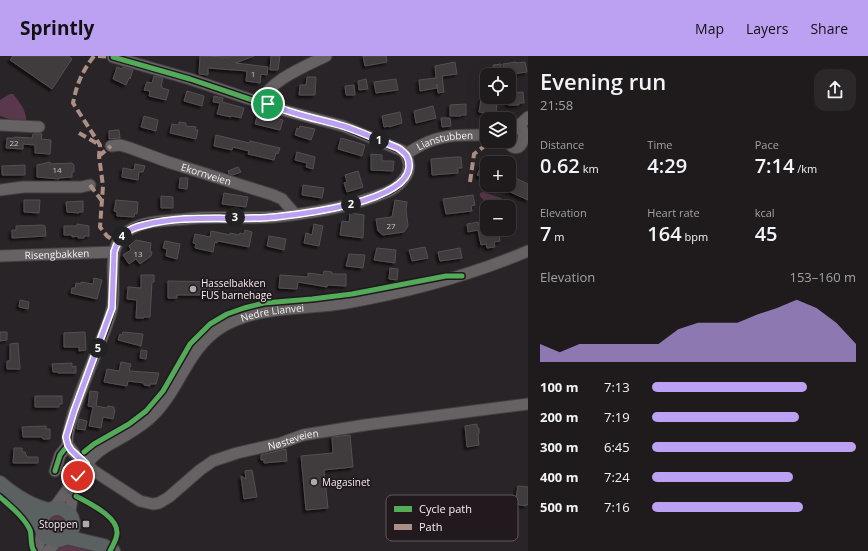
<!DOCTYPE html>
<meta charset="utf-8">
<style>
:root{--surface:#1f1b1d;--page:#2c282a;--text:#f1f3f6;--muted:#a1a1a4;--line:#3c393b;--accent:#bca0f2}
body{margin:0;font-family:"Open Sans",sans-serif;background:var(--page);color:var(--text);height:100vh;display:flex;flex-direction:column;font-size:15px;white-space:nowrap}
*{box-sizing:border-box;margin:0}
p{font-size:13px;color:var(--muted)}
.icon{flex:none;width:22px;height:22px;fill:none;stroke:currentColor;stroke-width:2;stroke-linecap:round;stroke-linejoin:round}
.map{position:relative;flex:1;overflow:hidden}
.panel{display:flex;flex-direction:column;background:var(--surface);width:340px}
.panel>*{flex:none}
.fabs{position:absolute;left:480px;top:12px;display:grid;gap:8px}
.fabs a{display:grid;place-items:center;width:36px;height:36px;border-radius:8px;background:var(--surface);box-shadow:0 4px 16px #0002,0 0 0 1px var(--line);font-size:20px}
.pin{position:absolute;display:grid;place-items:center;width:34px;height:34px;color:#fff;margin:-17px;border:2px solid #fff;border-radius:50%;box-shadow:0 1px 4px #0007}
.km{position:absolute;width:20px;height:20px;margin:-10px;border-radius:50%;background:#222;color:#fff;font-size:11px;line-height:20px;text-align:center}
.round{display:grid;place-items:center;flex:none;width:42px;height:42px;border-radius:12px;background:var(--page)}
.head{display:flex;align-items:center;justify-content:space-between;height:68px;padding:0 12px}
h1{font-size:22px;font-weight:600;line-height:30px}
.stats{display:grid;grid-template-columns:repeat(3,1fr);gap:6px;height:68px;padding:4px 12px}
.stats div{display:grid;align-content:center}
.stats b{font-size:20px;font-weight:600}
.stats small{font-size:11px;font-weight:400}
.stats p{font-size:11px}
.chart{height:112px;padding:8px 12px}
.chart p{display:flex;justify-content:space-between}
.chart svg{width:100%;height:72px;margin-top:4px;fill:var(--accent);opacity:.7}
ul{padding:0 12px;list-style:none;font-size:13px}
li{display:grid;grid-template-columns:64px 48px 1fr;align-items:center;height:30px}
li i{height:10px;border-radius:5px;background:var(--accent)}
header{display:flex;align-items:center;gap:24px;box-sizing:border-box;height:56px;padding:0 20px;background:var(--accent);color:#111}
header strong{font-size:19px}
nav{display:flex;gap:22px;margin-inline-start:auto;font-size:14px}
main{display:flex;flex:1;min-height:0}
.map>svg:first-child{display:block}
.green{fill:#58384a}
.building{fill:#3f3a3d;stroke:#545052;filter:url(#shadow)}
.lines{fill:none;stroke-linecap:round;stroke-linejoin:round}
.minor-casing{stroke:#433f41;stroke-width:13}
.major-casing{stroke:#433f41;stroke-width:16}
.minor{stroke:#666264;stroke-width:11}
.major{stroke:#5b6060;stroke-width:14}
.quiet{stroke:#ac8f84;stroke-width:4;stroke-dasharray:8 4;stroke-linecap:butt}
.cycleway-casing{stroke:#21191d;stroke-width:8}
.cycleway{stroke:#51ab58;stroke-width:5}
.route-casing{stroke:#fff;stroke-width:8}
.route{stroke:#bca0f2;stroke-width:5}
.poi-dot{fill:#aea8ab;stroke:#21191d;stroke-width:1.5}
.labels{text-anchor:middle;stroke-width:3.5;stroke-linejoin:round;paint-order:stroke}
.number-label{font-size:8px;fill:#c8c2c5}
.street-label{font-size:10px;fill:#f5eff2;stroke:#21191d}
.poi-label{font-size:10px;fill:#f5eff2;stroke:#21191d;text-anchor:start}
.key{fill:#21191d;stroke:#61595d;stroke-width:1}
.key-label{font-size:11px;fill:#f5eff2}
</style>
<header>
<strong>Sprintly</strong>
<nav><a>Map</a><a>Layers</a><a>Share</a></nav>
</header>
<main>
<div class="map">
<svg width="528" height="495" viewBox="0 0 528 495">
<defs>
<filter id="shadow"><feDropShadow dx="-2.5" dy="2.5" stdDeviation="1" flood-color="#0009"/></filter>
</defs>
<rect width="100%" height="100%" fill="#292427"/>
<path class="green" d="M10 38H13C19 45 27 55 26 65L12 64 0 60V44Z
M483 136 501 142 504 145V146L501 148 487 149C486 144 478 142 480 137Z
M46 467a11 11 0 1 1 22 0a11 11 0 1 1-22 0Z
M67 488 95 495H53L55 493Z"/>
<path class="building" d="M13 0H69L72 3 52 33 10 4Z
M200 0 230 1V0H254L236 7 268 11 267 19 261 18 260 27 246 25 247 15 208 12V19L199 18Z
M271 0H280L278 14H270Z
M363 0H386L387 6 365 10Z
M455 6 457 18 442 20 444 36 438 37 437 28V32L420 35 419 24 436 22 435 10Z
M516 6V7L525 6 527 16 505 19 503 8Z
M501 8 500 19H494L493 9Z
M117 11 122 13 123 11 133 14 130 23 129 22 126 29 113 23Z
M154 20 163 22 161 30H162V32L169 34 166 44 149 40 150 35 144 34 147 26 152 27Z
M307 21H316L315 39H299L300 29H306Z
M366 23 368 33 359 34 358 25Z
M396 23 398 34 376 37 374 26Z
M354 29 355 39H346L345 30Z
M187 35 204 40 202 50 184 45Z
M523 36 524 47H519V49H508L507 41H509V37Z
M214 40 223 42 222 46 244 52 241 62 232 60 231 61 217 58 220 47 213 46Z
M481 43 497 45 496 58 479 56Z
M466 48V59H461V60H450V49Z
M433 50 436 62 416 67 414 55Z
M400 56 402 67 389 71V70L384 71 382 60Z
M258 57 269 60V58L276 60 275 62 283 64 280 74 255 68Z
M144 60 158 64 156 75 141 71Z
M441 62H450L451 70 442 71Z
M179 66 186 67V70L196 71 195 74H198L196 83 170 77 172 68 177 69 179 68Z
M300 70 315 73 311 84 295 79 297 72 299 73Z
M116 74H119L120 82 109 83V75Z
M33 78H42L41 83 51 84 50 98 35 97V89L23 88V93L6 92 7 82H14V81L32 82Z
M216 79 249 87 250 85 280 92 278 98 276 97 274 104 248 98 249 95 233 91 232 94 214 90Z
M341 82 365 89 362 100 338 93Z
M297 96 315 101 313 113 306 111 307 107 295 104Z
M371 98 382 99V105H394L393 115 371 114Z
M456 101H461L462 112H458V117L432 119 431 103Z
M50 106V108L72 107 74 109V116H72V121L59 122V123L37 121V109Z
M135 108 145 110 143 116H139L138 124 122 121 123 112 134 114Z
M482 108 487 110V123L477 119Z
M25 109V119H2V110Z
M238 111 241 116 233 119 229 118 228 115Z
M358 115 363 131 347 136 344 127 347 126 345 119Z
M509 119 528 128V144L495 129H509Z
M180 122H188L187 133 179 132Z
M303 129 324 132 322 142 302 139Z
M224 137 248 141 246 151 222 148Z
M473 139 475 149 471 150 472 155 446 158 443 143Z
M161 140 173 141V152H161Z
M24 144H40L39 157 24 156Z
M116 144 138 146 137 158 135 157 134 161 117 160V156L114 155Z
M395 144 407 146 406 154 408 170 404 176 383 179 378 175 376 163 392 161Z
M83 145V156H79V157L67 156 66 146Z
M350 157 364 159 363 182 340 179 342 165 349 166Z
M478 166 480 174 498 173 500 185 494 186 495 191 487 192 486 188 481 189 478 174 468 176 467 168Z
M77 168 89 170V180H84V182H78V180L72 181V179H64V170H77Z
M314 168 323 170 319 190 304 187 306 177 312 179Z
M42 169 45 170 46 180 12 182V174H16V170Z
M245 174 252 176 249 191 218 185 217 187 215 186 213 196 195 192 196 188 193 187 195 178 210 181 211 175 230 179V177L239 179 240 177 244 178Z
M269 180 286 183 284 194 267 190Z
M136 184 151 187 150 195 152 196 151 200 140 208 136 203 129 208 123 199 131 194 129 190Z
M165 185 180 188 177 203 166 200 167 193 163 192Z
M425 191 428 202 412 205 409 194Z
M377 192 396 194 395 207 374 204Z
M460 192 462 202 440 205 438 196Z
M349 198 365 199 363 212 346 210Z
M390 212 398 213 397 224 389 223Z
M324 215 332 216V218H346V230L327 229V231L298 226 297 233 279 232 280 219 308 221V217L323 219Z
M141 219H154V226H152L150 261H144V262H136L137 244 127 243 128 231 141 232Z
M94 222 102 224 97 243 71 237 72 232H75L76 227 81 228V226L93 228Z
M168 225 219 226 217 242 203 241V239H177V242H168Z
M20 244 29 246 28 253 19 251Z
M0 276H7V284L0 285Z
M85 276 86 294 79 295V291H64V277Z
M123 276 143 278 141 290 118 284 120 278 122 279Z
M18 287 20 313H7V305H10V288Z
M141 294 147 295 146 303 140 302Z
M121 306 131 308 129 315 159 317 156 328H150V330L144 329V327L128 325 127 330 104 326 107 313 119 315Z
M72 307V311L76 310V317H58V316H53L52 308Z
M90 335 98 336 96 350 107 352 108 350 114 351V353L115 354 113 363 103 361 101 372 89 370 93 351 88 350Z
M35 340H62V348H59V351H35Z
M79 363 87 365 85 374 77 373Z
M477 368V372H479V378H478L479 389 467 391 465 370Z
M46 370V373H50V383H43L42 381H23L22 371Z
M350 379 353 411 324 414 328 452 306 454 301 400 333 397 332 381Z
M14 392H22V396H25L27 401H38V407H13Z
M286 393 287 405 264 407V404H261V399Z
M252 414 257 441 244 443 241 420 246 423 245 415Z
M518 430 528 431V449L526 448V450L515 448Z"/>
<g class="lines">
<defs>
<g id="minor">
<path d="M260 46C272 23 304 11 326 0"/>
<path d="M0 69 39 71"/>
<path d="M516 72 528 61"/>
<path d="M508 85C516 101 528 85 522 73L516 72 509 77"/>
<path id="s1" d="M111 90 120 89 130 92 168 106 273 139 282 143 295 158"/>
<path id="s2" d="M406 98C413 94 420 89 428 86 447 78 467 79 487 79"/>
<path d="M0 134 23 131H81L90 129"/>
<path id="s3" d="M0 200 114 196"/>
<path id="s4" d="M68 389 74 397 94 415 140 445 153 448 159 447 169 441 200 414 213 405 237 397 281 387 303 379 365 369 528 348"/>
<path d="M55 415 60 399 68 389C63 375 92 308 98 292 103 279 109 266 112 252 117 231 106 195 123 179 138 164 166 165 186 163 215 160 244 163 274 161 305 158 338 153 368 143 376 140 384 138 391 134 397 131 402 126 406 120 411 112 409 102 403 95L343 70 279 53 190 23 113 1"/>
<path d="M54 452 75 423"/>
<path id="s5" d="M70 458C72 431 82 405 107 390 121 382 135 375 148 364 180 337 185 294 222 271 259 249 305 254 346 247 408 236 469 220 528 195"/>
<path d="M37 495 43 475"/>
<path d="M48 495 59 483"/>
</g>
<path id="major" d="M0 427C14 439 31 450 49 454
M14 442 16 446 42 471
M41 468a16 16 0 1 1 32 0a16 16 0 1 1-32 0Z
M66 481 104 490 113 495"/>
</defs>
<use href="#minor" class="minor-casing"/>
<use href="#major" class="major-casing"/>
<use href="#minor" class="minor"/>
<use href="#major" class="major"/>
<path class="quiet" d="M94 0C82 16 77 27 73 47L100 89 99 100 103 130 100 171 107 180 117 187
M98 0 113 1
M79 77 100 89
M99 100 111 90
M470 126 474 98 491 85
M90 129 102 145"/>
<defs>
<path id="cycleway" d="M84 396 94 388 129 368 146 355 163 335 190 288 210 268 227 258 244 252 264 247 312 243 352 238 446 220H462
M55 415 60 399 68 389C63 375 92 308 98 292 103 279 109 266 112 252 117 231 106 195 123 179 138 164 166 165 186 163 215 160 244 163 274 161 305 158 338 153 368 143 376 140 384 138 391 134 397 131 402 126 406 120 411 112 409 102 403 95L343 70 279 53 190 23 113 1
M76 440C88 447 118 460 117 477 117 483 113 489 110 495
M0 441C10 450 24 461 30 474 32 480 30 490 34 495"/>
</defs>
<use href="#cycleway" class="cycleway-casing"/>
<use href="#cycleway" class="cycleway"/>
</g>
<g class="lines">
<defs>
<path id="route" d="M78 420 86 408 71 394 68 389 66 381 74 355 112 252 114 196C119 179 127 173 144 169 187 158 231 165 275 161 303 158 405 146 409 112 410 102 406 97 398 92 380 85 362 76 343 70 318 63 292 58 268 48"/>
</defs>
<use href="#route" class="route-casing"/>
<use href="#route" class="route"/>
</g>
<g class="poi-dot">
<circle cx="193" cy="233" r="4"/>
<circle cx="314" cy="426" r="4"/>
<rect x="82" y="464" width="8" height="8" rx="2"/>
</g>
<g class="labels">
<g class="number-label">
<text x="253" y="21">1</text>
<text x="14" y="90">22</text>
<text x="57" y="117">14</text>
<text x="391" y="173">27</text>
<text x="138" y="201">13</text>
</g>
<g class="street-label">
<text dy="4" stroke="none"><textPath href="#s2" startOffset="42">Lianstubben</textPath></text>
<text dy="4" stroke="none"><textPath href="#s1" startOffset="100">Ekornveien</textPath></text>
<text dy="4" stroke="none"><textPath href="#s3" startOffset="57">Risengbakken</textPath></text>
<text dy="4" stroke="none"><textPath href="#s5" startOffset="302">Nedre Lianvei</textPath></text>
<text dy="4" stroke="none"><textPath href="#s4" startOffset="263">Nøsteveien</textPath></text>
</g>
<g class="poi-label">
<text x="201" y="231">Hasselbakken<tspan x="201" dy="12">FUS barnehage</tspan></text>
<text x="322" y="430">Magasinet</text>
<text x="78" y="472" text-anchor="end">Stoppen</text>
</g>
</g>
<rect x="386" y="439" width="132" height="46" rx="6" class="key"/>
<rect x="394" y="450" width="18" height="6" fill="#51ab58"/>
<rect x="394" y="468" width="18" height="6" fill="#ac8f84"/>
<g class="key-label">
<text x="419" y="457">Cycle path</text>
<text x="419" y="475">Path</text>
</g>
</svg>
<div class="fabs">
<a><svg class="icon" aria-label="locate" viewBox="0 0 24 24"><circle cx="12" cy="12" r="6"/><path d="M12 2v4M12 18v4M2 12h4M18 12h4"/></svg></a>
<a><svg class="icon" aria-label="layers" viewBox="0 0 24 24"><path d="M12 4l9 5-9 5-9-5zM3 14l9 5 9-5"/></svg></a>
<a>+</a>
<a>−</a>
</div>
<div class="pin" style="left:268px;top:48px;background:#1e9e55"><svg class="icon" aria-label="arrive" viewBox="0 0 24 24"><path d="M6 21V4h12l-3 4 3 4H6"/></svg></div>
<div class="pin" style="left:78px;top:420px;background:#d93025"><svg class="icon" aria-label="check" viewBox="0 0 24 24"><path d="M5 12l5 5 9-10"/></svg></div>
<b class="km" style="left:379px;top:84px">1</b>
<b class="km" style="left:351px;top:148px">2</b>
<b class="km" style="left:235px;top:161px">3</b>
<b class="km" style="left:122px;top:180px">4</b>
<b class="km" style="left:98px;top:292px">5</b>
</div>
<section class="panel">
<div class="head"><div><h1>Evening run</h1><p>21:58</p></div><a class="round"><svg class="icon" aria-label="share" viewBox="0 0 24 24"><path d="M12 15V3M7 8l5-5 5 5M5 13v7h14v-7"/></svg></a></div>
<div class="stats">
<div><p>Distance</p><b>0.62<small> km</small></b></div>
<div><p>Time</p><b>4:29</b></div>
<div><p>Pace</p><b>7:14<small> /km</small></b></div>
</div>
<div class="stats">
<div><p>Elevation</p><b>7<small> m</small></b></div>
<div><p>Heart rate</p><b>164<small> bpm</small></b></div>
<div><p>kcal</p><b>45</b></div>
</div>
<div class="chart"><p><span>Elevation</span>153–160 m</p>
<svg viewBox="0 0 160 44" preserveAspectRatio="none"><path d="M0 44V33L10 38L20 33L30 33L40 33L50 33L60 33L70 24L80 20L90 20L100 20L110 15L120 11L130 6L140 11L150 20L160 33V44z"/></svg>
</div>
<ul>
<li><b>100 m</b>7:13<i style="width:76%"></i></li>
<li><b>200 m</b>7:19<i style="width:72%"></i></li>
<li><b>300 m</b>6:45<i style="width:100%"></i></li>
<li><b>400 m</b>7:24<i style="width:69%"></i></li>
<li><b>500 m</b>7:16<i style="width:74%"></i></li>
</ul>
</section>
</main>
